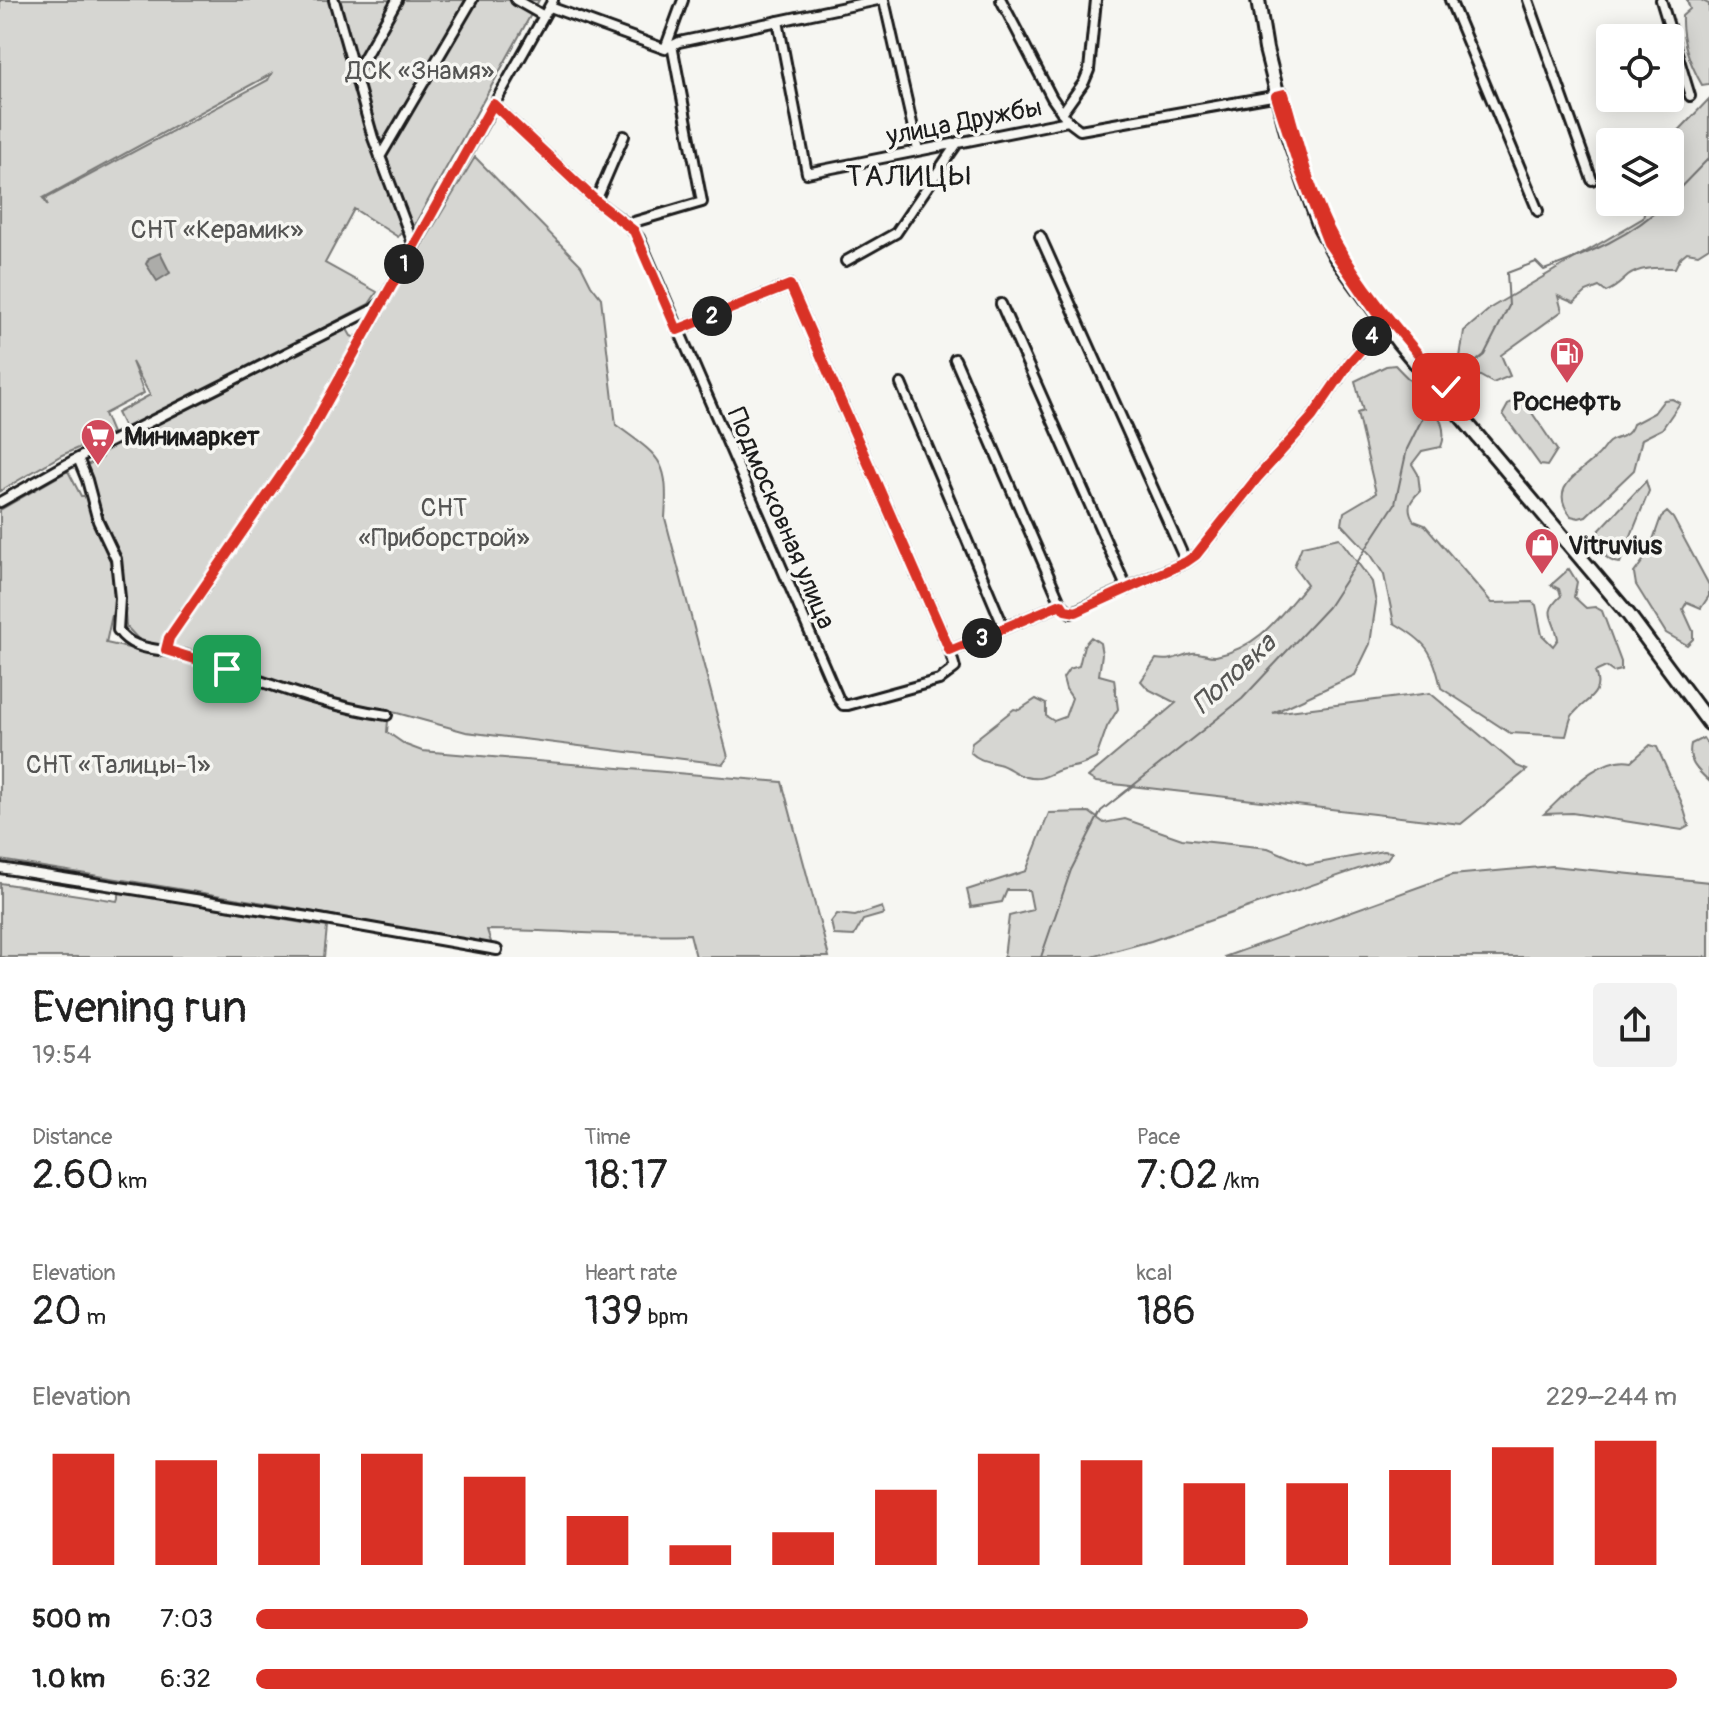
<!DOCTYPE html>
<meta charset="utf-8">
<style>
:root{--surface:#fff;--page:#f2f2f2;--text:#222;--muted:#767676;--accent:#d93025}
body{margin:0;font-family:Pangolin,sans-serif;background:var(--page);color:var(--text);height:100vh;display:flex;flex-direction:column;font-size:30px;white-space:nowrap}
*{box-sizing:border-box;margin:0}
p{font-size:26px;color:var(--muted)}
.icon{flex:none;width:44px;height:44px;fill:none;stroke:currentColor;stroke-width:2;stroke-linecap:round;stroke-linejoin:round}
.map{position:relative;height:957px;overflow:hidden}
.drawer{display:flex;flex-direction:column;background:var(--surface);flex:1}
.drawer>*{flex:none}
.tools{position:absolute;left:1596px;top:24px;display:grid;gap:16px}
.tools a{display:grid;place-items:center;width:88px;height:88px;border-radius:8px;background:var(--surface);box-shadow:0 4px 20px #0003;font-size:40px}
.pin{position:absolute;display:grid;place-items:center;width:68px;height:68px;color:#fff;margin:-34px;border-radius:16px;box-shadow:0 4px 12px #0006}
.km{position:absolute;width:40px;height:40px;margin:-20px;border-radius:50%;background:#222;color:#fff;font-size:22px;line-height:40px;text-align:center}
.round{display:grid;place-items:center;flex:none;width:84px;height:84px;border-radius:8px;background:var(--page)}
.overview{display:flex;align-items:center;justify-content:space-between;height:136px;padding:0 32px}
h1{font-size:44px;font-weight:600;line-height:60px}
.stats{display:grid;grid-template-columns:repeat(3,1fr);gap:12px;height:136px;padding:8px 32px}
.stats div{display:grid;align-content:center}
.stats b{font-size:40px;font-weight:600}
.stats small{font-size:22px;font-weight:400}
.stats p{font-size:22px}
.chart{height:224px;padding:16px 32px}
.chart p{display:flex;justify-content:space-between}
.chart svg{width:100%;height:144px;margin-top:8px;stroke:var(--accent);stroke-width:6}
ul{padding:0 32px;list-style:none;font-size:26px}
li{display:grid;grid-template-columns:128px 96px 1fr;align-items:center;height:60px}
li i{height:20px;border-radius:10px;background:var(--accent)}
.map>svg:first-child{display:block}
.green{fill:#d6d6d2;stroke:#797977;stroke-width:2;fill-rule:evenodd}
.water{fill:#acaca9;stroke:#727271;stroke-width:2}
.lines{fill:none;stroke-linecap:round;stroke-linejoin:round}
.stream{stroke:#727271;stroke-width:2}
.minor-casing{stroke:#1c1c1c;stroke-width:14}
.primary-casing{stroke:#1c1c1c;stroke-width:18}
.minor{stroke:#f6f6f2;stroke-width:8}
.primary{stroke:#f6f6f2;stroke-width:12}
.route-casing{stroke:#fff;stroke-width:16}
.route{stroke:#d93025;stroke-width:10}
.labels{text-anchor:middle;stroke-width:7;stroke-linejoin:round;paint-order:stroke}
.park-label{font-size:26px;fill:#545453;stroke:#f6f6f2}
.street-label{font-size:26px;fill:#1c1c1c;stroke:#f6f6f2}
.poi-label{font-size:26px;font-weight:bold;fill:#1c1c1c;stroke:#f6f6f2;text-anchor:start}
.water-label{font-size:28px;font-style:italic;fill:#565654;stroke:#f6f6f2}
.quarter-label{font-size:30px;letter-spacing:2px;fill:#1c1c1c;stroke:#f6f6f2}
</style>
<div class="map">
<svg width="1709" height="957" viewBox="0 0 1709 957">
<rect width="100%" height="100%" fill="#f6f6f2"/>
<filter id="ink" filterUnits="userSpaceOnUse"><feTurbulence type="fractalNoise" baseFrequency=".0125" numOctaves="2"/><feDisplacementMap in="SourceGraphic" scale="16" xChannelSelector="R" yChannelSelector="G"/><feConvolveMatrix kernelMatrix="1 2 1 2 8 2 1 2 1" color-interpolation-filters="sRGB"/></filter>
<g filter="url(#ink)">
<path class="green" d="M0 0H539L414 226 409 224 378 131 367 135 402 231 398 237 354 209 325 263 377 292 369 304 126 431 117 413 150 395 132 362 144 393 104 414 112 433 62 455 0 491ZM271 74 268 80 45 199 48 206 43 198Z
M1687 0H1701L1709 4V84L1702 85C1690 64 1681 40 1682 16L1690 9Z
M1709 99V247L1698 254 1687 252 1680 258 1675 268C1659 268 1641 266 1628 276 1620 283 1616 288 1606 292L1599 287 1586 292 1574 303 1558 296 1562 311 1501 355 1510 376 1493 383 1459 364 1464 331 1492 307 1643 218 1647 202H1670L1668 142Z
M475 157 581 265 591 285 601 298 616 425C661 458 669 460 665 518L728 757 723 764 466 732 397 713 335 702 187 652 141 642 126 626 120 554 112 556 115 601 106 643 169 657 313 704 388 721 387 732 406 745 422 751 782 782 829 957H696L690 934C622 937 555 930 487 930L492 945 277 905 0 860V510L68 471 81 496H96L87 465 102 458 100 453 347 329 351 336 364 342Z
M1395 365C1413 385 1454 417 1441 447L1422 451 1412 464 1418 474 1420 491C1409 502 1406 507 1414 521L1425 525 1492 603 1532 602 1536 605 1542 635 1553 646 1558 639C1555 618 1541 614 1561 596L1559 589 1551 585 1569 569 1577 582 1574 597 1586 608 1595 607 1602 611 1621 662V670L1613 672 1606 667 1595 672C1605 696 1583 700 1572 716 1569 721 1568 730 1566 736L1510 733 1441 688C1433 651 1427 642 1394 623L1384 575 1371 555 1342 524 1344 512 1376 493 1357 413 1363 411 1355 381 1386 366Z
M1522 398 1557 450 1547 466 1540 465 1503 414 1509 403Z
M1672 399 1680 403 1662 429 1642 439 1634 470 1586 516 1579 518 1571 516C1547 487 1580 474 1597 456 1602 452 1604 446 1609 442 1620 435 1628 439 1633 424L1654 413 1664 400Z
M1646 481 1649 491 1620 563C1605 562 1599 549 1595 535Z
M1667 512 1673 518 1709 585V596L1701 608 1687 602 1683 609 1693 631V639L1687 645 1666 633 1636 585 1634 573 1648 554 1661 517Z
M1339 538 1372 582 1376 603 1370 644 1355 675 1273 713 1430 693 1517 766 1527 770 1461 824 1096 782 1088 777 1176 703 1148 689 1141 681 1156 659C1172 662 1178 656 1192 653 1200 651 1207 657 1216 656 1260 647 1279 616 1307 584L1294 566 1302 546Z
M1091 637 1100 643 1102 654 1099 675 1114 679 1118 709 1107 727 1096 758C1085 764 1080 766 1068 768 1051 770 1047 782 1026 777 1016 775 1008 766 998 764 986 761 980 761 970 752L972 742 1014 709 1019 710 1036 699 1046 704V716L1054 721 1065 717 1072 698 1066 689 1063 678 1069 669 1079 666 1084 645Z
M1703 738 1709 747V781C1697 770 1687 761 1691 744Z
M1650 745 1657 747 1682 803 1689 826 1682 830 1572 813 1544 814C1567 793 1600 754 1632 761Z
M1089 812 1104 823 1125 819 1182 839 1268 848 1308 865 1383 851 1392 852 1387 859 1151 941 1092 957H1004L1009 916 1033 910 1029 890H1007L1002 902 971 907 967 890 1026 871 1049 813Z
M1552 866 1709 882V957H1224L1452 875Z
M0 883 117 901 120 892 327 927 324 957H0Z
M882 907 884 914 863 920 854 936 834 935 831 922 837 914 855 916Z"/>
<path class="water" d="M160 253 170 273 157 281 146 264 149 258Z"/>
<g class="lines">
<path class="stream" d="M1670 198 1709 158
M1455 378 1484 355 1509 306 1507 273 1536 262 1544 270C1587 254 1633 236 1666 202
M1041 957 1071 870 1101 811 1242 699 1328 607 1395 504 1407 449 1432 399"/>
<defs>
<path id="minor" d="M334 0 373 138 414 246
M516 0 544 16
M884 0 918 150
M1001 0 1052 98 1068 121
M1450 0 1538 211
M1528 0 1592 180
M1661 0 1690 96
M550 7 665 49 679 42 878 0
M778 21 807 173 1068 121 1080 130 1284 94
M665 49 683 0
M355 74 397 0
M493 104 596 201 627 224 639 238 839 700 843 705H848L939 680 955 668 950 651 790 285 677 330
M1062 113 1084 82 1089 70 1096 0
M380 157 472 0
M596 201 624 136
M627 224 702 202 672 45
M1040 236 1186 562
M846 261 896 233 958 142
M1001 304 1127 589
M955 359 1061 604 1071 613 1186 562 1196 555 1257 478 1312 417 1350 362 1384 324
M901 384 1004 628
M78 458 87 480 98 521 116 559 120 598 118 630C123 637 129 642 137 645 152 651 169 650 185 655 252 677 317 705 387 715
M0 502 78 458 374 309 383 301 553 0
M166 650 169 638 305 441 379 309
M950 651 1061 604
M0 868 308 917 497 950"/>
<path id="primary" d="M1258 0 1266 49 1287 132 1320 227 1336 257 1399 343 1628 614 1709 723"/>
</defs>
<use href="#minor" class="minor-casing"/>
<use href="#primary" class="primary-casing"/>
<use href="#minor" class="minor"/>
<use href="#primary" class="primary"/>
</g>
</g>
<g class="lines" filter="url(#ink)">
<defs>
<path id="route" d="M227 669 166 650 169 638 305 441 493 104 596 201 634 231 677 330 790 285 950 651 1061 604 1065 610 1076 612 1186 562 1196 555 1257 478 1312 417 1350 362 1384 324 1328 243 1299 168 1276 96 1284 94C1298 142 1310 195 1334 239 1364 293 1407 340 1446 387"/>
</defs>
<use href="#route" class="route-casing"/>
<use href="#route" class="route"/>
</g>
<defs>
<symbol id="fuel-pin" viewBox="-11 -11 22 30"><path d="M0 17L-7.5 6A9.5 9.5 0 1 1 7.5 6Z" fill="#d1495b" stroke="#f6f6f2"/><path d="M-5.5-6h7V0h2V4h1.3V-2.5L3-4.5l.8-.8L6-3V5H2.5V1h-1V6h-7ZM-4.2-4.7v3.2H.2V-4.7Z" fill="#fff"/></symbol>
<symbol id="supermarket-pin" viewBox="-11 -11 22 30"><path d="M0 17L-7.5 6A9.5 9.5 0 1 1 7.5 6Z" fill="#d1495b" stroke="#f6f6f2"/><path d="M-6-5.5h2.5l.6 2H6L4.5 2H-2.5L-4.4-4H-6ZM-1.5 3.2a1.3 1.3 0 1 0 .1 0ZM3 3.2a1.3 1.3 0 1 0 .1 0Z" fill="#fff"/></symbol>
<symbol id="shop-pin" viewBox="-11 -11 22 30"><path d="M0 17L-7.5 6A9.5 9.5 0 1 1 7.5 6Z" fill="#d1495b" stroke="#f6f6f2"/><path d="M-5-2.5h2.3a2.7 3.5 0 0 1 5.4 0H5L5.5 6h-11ZM-1.5-2.5h3a1.5 2.3 0 0 0-3 0Z" fill="#fff"/></symbol>
</defs>
<g fill-rule="evenodd">
<use href="#fuel-pin" x="1547" y="334" width="40" height="54"/>
<use href="#supermarket-pin" x="78" y="416" width="40" height="54"/>
<use href="#shop-pin" x="1522" y="525" width="40" height="54"/>
</g>
<g class="labels">
<g class="park-label">
<text x="420" y="79">ДСК «Знамя»</text>
<text x="217" y="238">СНТ «Керамик»</text>
<text x="444" y="516">СНТ<tspan x="444" dy="30">«Приборстрой»</tspan></text>
<text x="118" y="773">СНТ «Талицы-1»</text>
</g>
<g class="street-label">
<text transform="translate(964 121) rotate(-11)" y="9">улица Дружбы</text>
<text transform="translate(782 518) rotate(67)" y="9">Подмосковная улица</text>
</g>
<g class="poi-label">
<text x="1567" y="410" text-anchor="middle">Роснефть</text>
<text x="124" y="445">Минимаркет</text>
<text x="1568" y="554">Vitruvius</text>
</g>
<g class="water-label">
<text transform="translate(1233 673) rotate(-43)" y="10">Поповка</text>
</g>
<g class="quarter-label">
<text x="909" y="186">ТАЛИЦЫ</text>
</g>
</g>
</svg>
<div class="tools">
<a><svg class="icon" aria-label="locate" viewBox="0 0 24 24"><circle cx="12" cy="12" r="6"/><path d="M12 2v4M12 18v4M2 12h4M18 12h4"/></svg></a>
<a><svg class="icon" aria-label="layers" viewBox="0 0 24 24"><path d="M12 4l9 5-9 5-9-5zM3 14l9 5 9-5"/></svg></a>
</div>
<div class="pin" style="left:227px;top:669px;background:#1e9e55"><svg class="icon" aria-label="arrive" viewBox="0 0 24 24"><path d="M6 21V4h12l-3 4 3 4H6"/></svg></div>
<div class="pin" style="left:1446px;top:387px;background:#d93025"><svg class="icon" aria-label="check" viewBox="0 0 24 24"><path d="M5 12l5 5 9-10"/></svg></div>
<b class="km" style="left:404px;top:264px">1</b>
<b class="km" style="left:712px;top:316px">2</b>
<b class="km" style="left:982px;top:638px">3</b>
<b class="km" style="left:1372px;top:336px">4</b>
</div>
<section class="drawer">
<div class="overview"><div><h1>Evening run</h1><p>19:54</p></div><a class="round"><svg class="icon" aria-label="share" viewBox="0 0 24 24"><path d="M12 15V3M7 8l5-5 5 5M5 13v7h14v-7"/></svg></a></div>
<div class="stats">
<div><p>Distance</p><b>2.60<small> km</small></b></div>
<div><p>Time</p><b>18:17</b></div>
<div><p>Pace</p><b>7:02<small> /km</small></b></div>
</div>
<div class="stats">
<div><p>Elevation</p><b>20<small> m</small></b></div>
<div><p>Heart rate</p><b>139<small> bpm</small></b></div>
<div><p>kcal</p><b>186</b></div>
</div>
<div class="chart"><p><span>Elevation</span>229–244 m</p>
<svg viewBox="0 0 160 44" preserveAspectRatio="none"><path d="M5 44V10M15 44V12M25 44V10M35 44V10M45 44V17M55 44V29M65 44V38M75 44V34M85 44V21M95 44V10M105 44V12M115 44V19M125 44V19M135 44V15M145 44V8M155 44V6"/></svg>
</div>
<ul>
<li><b>500 m</b>7:03<i style="width:74%"></i></li>
<li><b>1.0 km</b>6:32<i style="width:100%"></i></li>
</ul>
</section>
